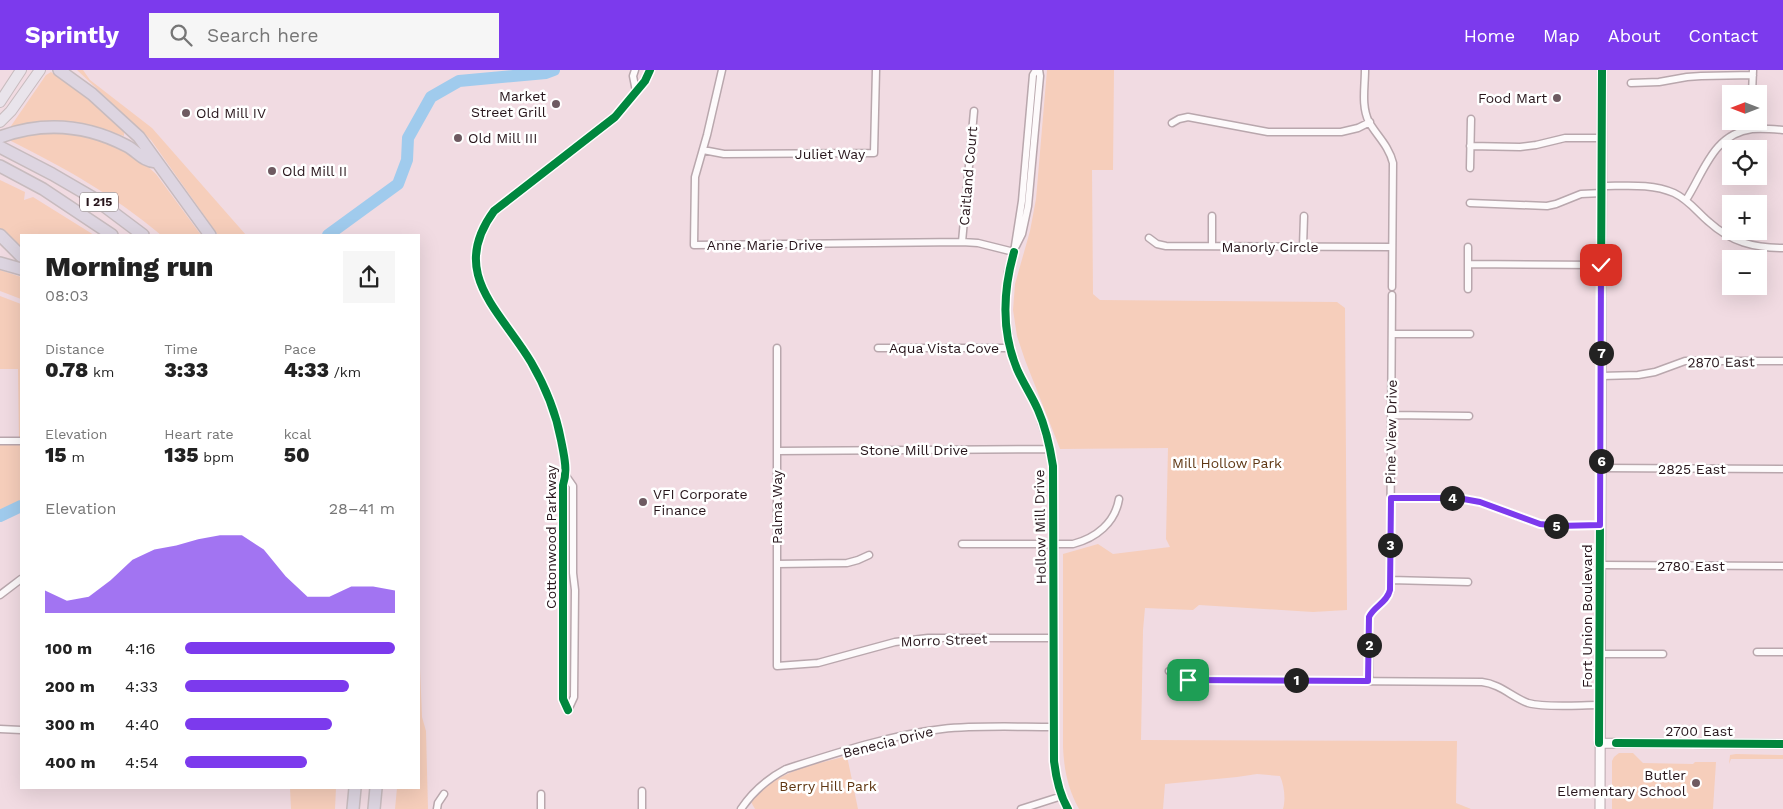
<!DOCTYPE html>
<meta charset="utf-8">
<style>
:root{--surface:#fff;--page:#f6f6f6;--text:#222;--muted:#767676;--accent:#7c3aed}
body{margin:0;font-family:"Work Sans",sans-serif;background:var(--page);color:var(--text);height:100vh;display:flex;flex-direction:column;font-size:19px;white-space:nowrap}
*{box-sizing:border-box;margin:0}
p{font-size:16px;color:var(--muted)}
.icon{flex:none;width:28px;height:28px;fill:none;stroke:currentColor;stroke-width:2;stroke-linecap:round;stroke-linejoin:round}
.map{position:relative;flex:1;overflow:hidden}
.side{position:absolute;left:20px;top:164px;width:400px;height:555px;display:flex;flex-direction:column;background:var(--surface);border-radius:0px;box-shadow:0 5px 20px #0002}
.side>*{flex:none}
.needle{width:32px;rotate:270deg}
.buttons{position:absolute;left:1722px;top:15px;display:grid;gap:10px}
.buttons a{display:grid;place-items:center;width:45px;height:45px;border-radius:0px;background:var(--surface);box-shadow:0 5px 20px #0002;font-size:25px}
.pin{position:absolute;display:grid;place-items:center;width:42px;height:42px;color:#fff;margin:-21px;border-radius:10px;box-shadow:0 2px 8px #0006}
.km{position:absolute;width:25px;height:25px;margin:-12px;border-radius:50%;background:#222;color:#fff;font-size:14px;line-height:25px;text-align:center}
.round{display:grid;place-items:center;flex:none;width:52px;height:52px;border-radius:0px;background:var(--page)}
.headline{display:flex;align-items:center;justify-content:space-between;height:85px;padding:0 25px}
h1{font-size:28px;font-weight:800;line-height:38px}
.figures{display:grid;grid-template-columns:repeat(3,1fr);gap:8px;height:85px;padding:5px 25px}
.figures div{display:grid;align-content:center}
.figures b{font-size:21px;font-weight:800}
.figures small{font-size:14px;font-weight:400}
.figures p{font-size:14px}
.chart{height:140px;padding:10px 25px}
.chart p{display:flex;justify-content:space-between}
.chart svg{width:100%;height:90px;margin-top:5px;fill:var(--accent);opacity:.7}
ul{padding:0 25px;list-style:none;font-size:16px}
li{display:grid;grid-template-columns:80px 60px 1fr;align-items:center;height:38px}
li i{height:12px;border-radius:6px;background:var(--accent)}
header{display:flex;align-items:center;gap:30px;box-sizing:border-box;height:70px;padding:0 25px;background:var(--accent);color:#fff}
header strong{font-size:24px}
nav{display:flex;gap:28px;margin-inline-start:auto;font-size:18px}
.search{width:350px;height:45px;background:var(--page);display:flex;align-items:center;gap:12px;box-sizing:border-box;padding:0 18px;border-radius:0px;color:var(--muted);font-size:19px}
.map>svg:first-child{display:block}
.green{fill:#f6cebb}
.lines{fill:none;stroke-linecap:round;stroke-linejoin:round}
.river{stroke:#a0cbed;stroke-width:12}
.street-casing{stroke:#b9a7ad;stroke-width:9}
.secondary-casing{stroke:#b9a7ad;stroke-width:11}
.primary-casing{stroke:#c7bbbe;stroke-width:12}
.highway-casing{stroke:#c7bbbe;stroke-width:14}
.street{stroke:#fdfafb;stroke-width:6}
.secondary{stroke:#fdfafb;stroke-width:9}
.primary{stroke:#e9e4eb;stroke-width:10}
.highway{stroke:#ddd5e1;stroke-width:11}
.cycleway-casing{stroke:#fff;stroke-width:11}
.cycleway{stroke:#00873e;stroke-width:8}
.route-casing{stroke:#fff;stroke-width:10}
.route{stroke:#7c3aed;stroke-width:6}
.poi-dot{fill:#6e5a61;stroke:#fff;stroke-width:2}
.labels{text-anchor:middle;stroke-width:5;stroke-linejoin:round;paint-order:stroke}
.shield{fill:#fff;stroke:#685b5f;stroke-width:1}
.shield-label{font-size:12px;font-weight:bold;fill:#27151b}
.poi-label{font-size:14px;fill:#27151b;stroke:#fff;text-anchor:start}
.street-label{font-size:14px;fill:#27151b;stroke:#fff}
.park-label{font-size:14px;fill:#5f3713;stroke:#fff}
</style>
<header>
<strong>Sprintly</strong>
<div class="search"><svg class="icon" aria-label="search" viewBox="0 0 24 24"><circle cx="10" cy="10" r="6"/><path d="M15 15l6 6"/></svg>Search here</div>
<nav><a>Home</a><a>Map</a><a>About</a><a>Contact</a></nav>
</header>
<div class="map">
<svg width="1783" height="739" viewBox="0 0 1783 739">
<rect width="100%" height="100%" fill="#f1dbe2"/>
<path class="green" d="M77 0H83L90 10 152 58 246 165H218L151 70Z
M1047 0H1116H1114L1113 100H1092L1093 224 1100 230 1337 232 1345 238 1347 540 1313 542 1199 535 1193 540 1145 538 1143 560 1141 670 1457 671 1456 733 1471 739H1283C1286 729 1284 715 1280 706L1257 704 1237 707 1165 714 1163 739H1079C1068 719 1064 700 1063 677V484L1098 474 1113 484 1170 477 1166 469 1168 378 1060 379 1025 290 1017 266 1013 240 1015 214 1030 161 1036 129Z
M51 2 91 31 124 62V66L83 54 61 52 12 58 11 56 46 5Z
M49 61 83 64 118 76 146 95 156 104 201 165H161C112 124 65 98 9 70L19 66Z
M0 110 25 122 24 130 33 127 94 165H21V183L0 161Z
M0 200 21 207V229L0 221Z
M0 226 21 234V436L0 446V375H18L19 371 18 299H0Z
M419 573 422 647 426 661 428 739H395L397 718H419Z
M1619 683H1633L1643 693 1693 694 1695 692H1716L1713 739H1612V691L1614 687Z
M1736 684 1783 685V689H1731L1729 694 1730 685Z
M847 686 858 739H755L751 732C775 701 812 695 847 686Z
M290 718H336L335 739H291Z"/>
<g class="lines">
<path class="river" d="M328 165 398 114 407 90 408 68 431 27 459 11 546 3 554 0
M0 446 21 436"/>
<defs>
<path id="street" d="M635 0 633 6 636 21
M722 0 707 65 695 107 694 175 962 172 978 173 1014 182
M1036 0 1033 5 1022 131 1014 182 1008 202 1005 239 1010 278 1017 299 1038 341 1050 379 1053 396 1054 691C1056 708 1059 724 1068 739
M1365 0C1365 17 1361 36 1369 52 1377 66 1389 76 1393 93L1392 217
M1631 13 1659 12 1687 7 1701 6 1753 5
M1752 24 1753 0
M1172 53 1179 49 1188 47 1268 62H1341L1358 58 1370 52
M1752 59V51
M1470 76 1520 77 1536 75 1565 68H1602
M703 80 724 84 874 83 876 0
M1470 98 1471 49
M1602 116C1625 116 1652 113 1674 123 1689 130 1697 142 1709 152 1731 172 1754 178 1783 178
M1686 130C1704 102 1713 64 1752 59 1762 58 1773 59 1783 60
M1470 133 1547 136 1556 134 1581 124 1602 123
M1149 168 1157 174 1166 176 1392 177
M962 172 974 41
M1016 176 1022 164 1028 136 1040 6 1039 0
M1212 176V146
M1303 177 1304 146
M1468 194 1601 195
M1468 219V177
M1392 264H1470
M777 278V596L818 593 895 572 928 568H1053
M878 278H1010
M1601 306 1638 305 1655 302 1685 291H1783
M1391 345 1469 346
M0 371H21
M777 381 1050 379
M1600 398 1783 399
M566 406 573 416V503L575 520 574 627 568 640
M1391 428H1458L1480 432 1540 454 1557 456 1600 455
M962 474H1073C1096 468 1115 453 1119 429
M777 494 847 493 858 490 869 485
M1600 495 1783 496
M1390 510 1468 512
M0 525 21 509
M1757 582H1783
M1599 584H1663
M1169 601 1188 610 1482 612C1500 614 1512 627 1528 633 1546 638 1579 635 1599 635
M1369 611V547C1374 536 1386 533 1390 521L1392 225
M568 640 563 629V415C568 401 564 385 561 370 556 343 545 316 531 292 500 240 448 203 494 141L615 47 645 11 650 0
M0 659 21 660
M437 739 438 733 444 724
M541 739V724
M642 739V721
M741 739C753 721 767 709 786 699 836 683 890 665 942 659 979 655 1017 657 1053 657
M1021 739 1062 726"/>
<path id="secondary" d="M1599 673 1783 674
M1600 739 1602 0"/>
<path id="primary" d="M0 32 21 0
M0 52 11 41 40 0"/>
<path id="highway" d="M59 0 92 24 139 67 210 165
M0 67C44 51 85 54 127 76 138 82 143 91 156 92
M0 77 52 104 95 129 143 165
M0 96 43 119 112 165
M0 165 21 186
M0 193 21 199
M353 739 355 718
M374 739 376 718"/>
</defs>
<use href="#street" class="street-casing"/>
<use href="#secondary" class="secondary-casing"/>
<use href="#primary" class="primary-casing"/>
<use href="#highway" class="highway-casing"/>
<use href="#street" class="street"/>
<use href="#secondary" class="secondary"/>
<use href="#primary" class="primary"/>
<use href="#highway" class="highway"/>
<defs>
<path id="cycleway" d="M1014 182C1003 221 1001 261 1017 299 1023 313 1032 326 1038 340 1046 358 1050 377 1053 396L1054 691C1056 708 1059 724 1068 739
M568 640 563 629V415C568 401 564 385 561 370 556 343 545 316 531 292 500 240 448 203 494 141L615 47 645 11 650 0
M1599 673 1602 0
M1616 673 1783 674"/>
</defs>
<use href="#cycleway" class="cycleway-casing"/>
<use href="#cycleway" class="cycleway"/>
</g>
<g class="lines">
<defs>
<path id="route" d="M1188 610 1368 611 1369 547C1374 536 1387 533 1390 520L1391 428H1458L1480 432 1540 454 1557 456 1600 455 1601 195"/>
</defs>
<use href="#route" class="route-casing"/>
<use href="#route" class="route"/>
</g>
<g class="poi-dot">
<circle cx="1557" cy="28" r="5"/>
<circle cx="556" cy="34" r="5"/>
<circle cx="186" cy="43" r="5"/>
<circle cx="458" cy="68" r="5"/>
<circle cx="272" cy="101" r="5"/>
<circle cx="643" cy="432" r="5"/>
<circle cx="1696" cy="713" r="5"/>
</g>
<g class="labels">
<rect class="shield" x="80" y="122.5" width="38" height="19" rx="4"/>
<g class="shield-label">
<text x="99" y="136">I 215</text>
</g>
<g class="poi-label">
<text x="546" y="31" text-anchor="end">Market<tspan x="546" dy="16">Street Grill</tspan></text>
<text x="1547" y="33" text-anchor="end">Food Mart</text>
<text x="196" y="48">Old Mill IV</text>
<text x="468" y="73">Old Mill III</text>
<text x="282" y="106">Old Mill II</text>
<text x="653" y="429">VFI Corporate<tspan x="653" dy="16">Finance</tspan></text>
<text x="1686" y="710" text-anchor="end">Butler<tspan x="1686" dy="16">Elementary School</tspan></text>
</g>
<g class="street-label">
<text x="830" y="89">Juliet Way</text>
<text transform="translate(968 106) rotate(-85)" y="5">Caitland Court</text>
<text x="765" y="180">Anne Marie Drive</text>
<text x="1270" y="182">Manorly Circle</text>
<text x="944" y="283">Aqua Vista Cove</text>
<text transform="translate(1721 292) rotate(-1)" y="5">2870 East</text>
<text transform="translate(1391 362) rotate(-89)" y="5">Pine View Drive</text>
<text x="914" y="385">Stone Mill Drive</text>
<text x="1692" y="404">2825 East</text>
<text transform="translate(777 437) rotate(-90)" y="5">Palma Way</text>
<text transform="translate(1040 457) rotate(-91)" y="5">Hollow Mill Drive</text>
<text transform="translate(551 467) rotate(-90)" y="5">Cottonwood Parkway</text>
<text x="1691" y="501">2780 East</text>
<text transform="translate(1587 546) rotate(-90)" y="5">Fort Union Boulevard</text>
<text transform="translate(944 570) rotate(-2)" y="5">Morro Street</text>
<text x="1699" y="666">2700 East</text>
<text transform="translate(888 672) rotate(-14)" y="5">Benecia Drive</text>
</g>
<g class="park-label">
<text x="1227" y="398">Mill Hollow Park</text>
<text x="828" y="721">Berry Hill Park</text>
</g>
</g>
</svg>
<div class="buttons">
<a><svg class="needle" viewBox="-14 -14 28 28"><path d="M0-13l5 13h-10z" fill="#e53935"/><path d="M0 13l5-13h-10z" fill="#767676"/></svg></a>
<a><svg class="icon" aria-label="locate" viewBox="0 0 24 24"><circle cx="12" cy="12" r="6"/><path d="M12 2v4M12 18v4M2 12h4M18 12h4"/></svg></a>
<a>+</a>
<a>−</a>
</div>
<div class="pin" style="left:1188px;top:610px;background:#1e9e55"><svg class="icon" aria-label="arrive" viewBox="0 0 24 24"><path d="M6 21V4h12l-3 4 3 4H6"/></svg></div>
<div class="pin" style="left:1601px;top:195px;background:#d93025"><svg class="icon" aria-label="check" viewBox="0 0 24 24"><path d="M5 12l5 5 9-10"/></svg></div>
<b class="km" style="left:1296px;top:610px">1</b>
<b class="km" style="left:1369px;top:575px">2</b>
<b class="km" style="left:1390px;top:475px">3</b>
<b class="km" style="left:1452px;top:428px">4</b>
<b class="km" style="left:1556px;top:456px">5</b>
<b class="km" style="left:1601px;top:391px">6</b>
<b class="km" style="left:1601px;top:283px">7</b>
<section class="side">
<div class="headline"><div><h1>Morning run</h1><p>08:03</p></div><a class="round"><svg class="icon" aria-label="share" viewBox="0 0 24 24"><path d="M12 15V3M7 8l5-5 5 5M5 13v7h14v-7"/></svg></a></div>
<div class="figures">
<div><p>Distance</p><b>0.78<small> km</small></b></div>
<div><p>Time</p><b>3:33</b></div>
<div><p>Pace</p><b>4:33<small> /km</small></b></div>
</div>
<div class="figures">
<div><p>Elevation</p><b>15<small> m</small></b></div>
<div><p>Heart rate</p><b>135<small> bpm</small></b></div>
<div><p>kcal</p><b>50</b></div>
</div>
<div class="chart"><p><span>Elevation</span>28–41 m</p>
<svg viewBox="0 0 160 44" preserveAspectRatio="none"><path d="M0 44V33L10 38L20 36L30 28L40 18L50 13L60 11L70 8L80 6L90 6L100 13L110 26L120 36L130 36L140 31L150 31L160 33V44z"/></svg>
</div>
<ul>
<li><b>100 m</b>4:16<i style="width:100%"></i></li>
<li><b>200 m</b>4:33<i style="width:78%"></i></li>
<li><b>300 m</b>4:40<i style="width:70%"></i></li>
<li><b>400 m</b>4:54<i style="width:58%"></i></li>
</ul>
</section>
</div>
